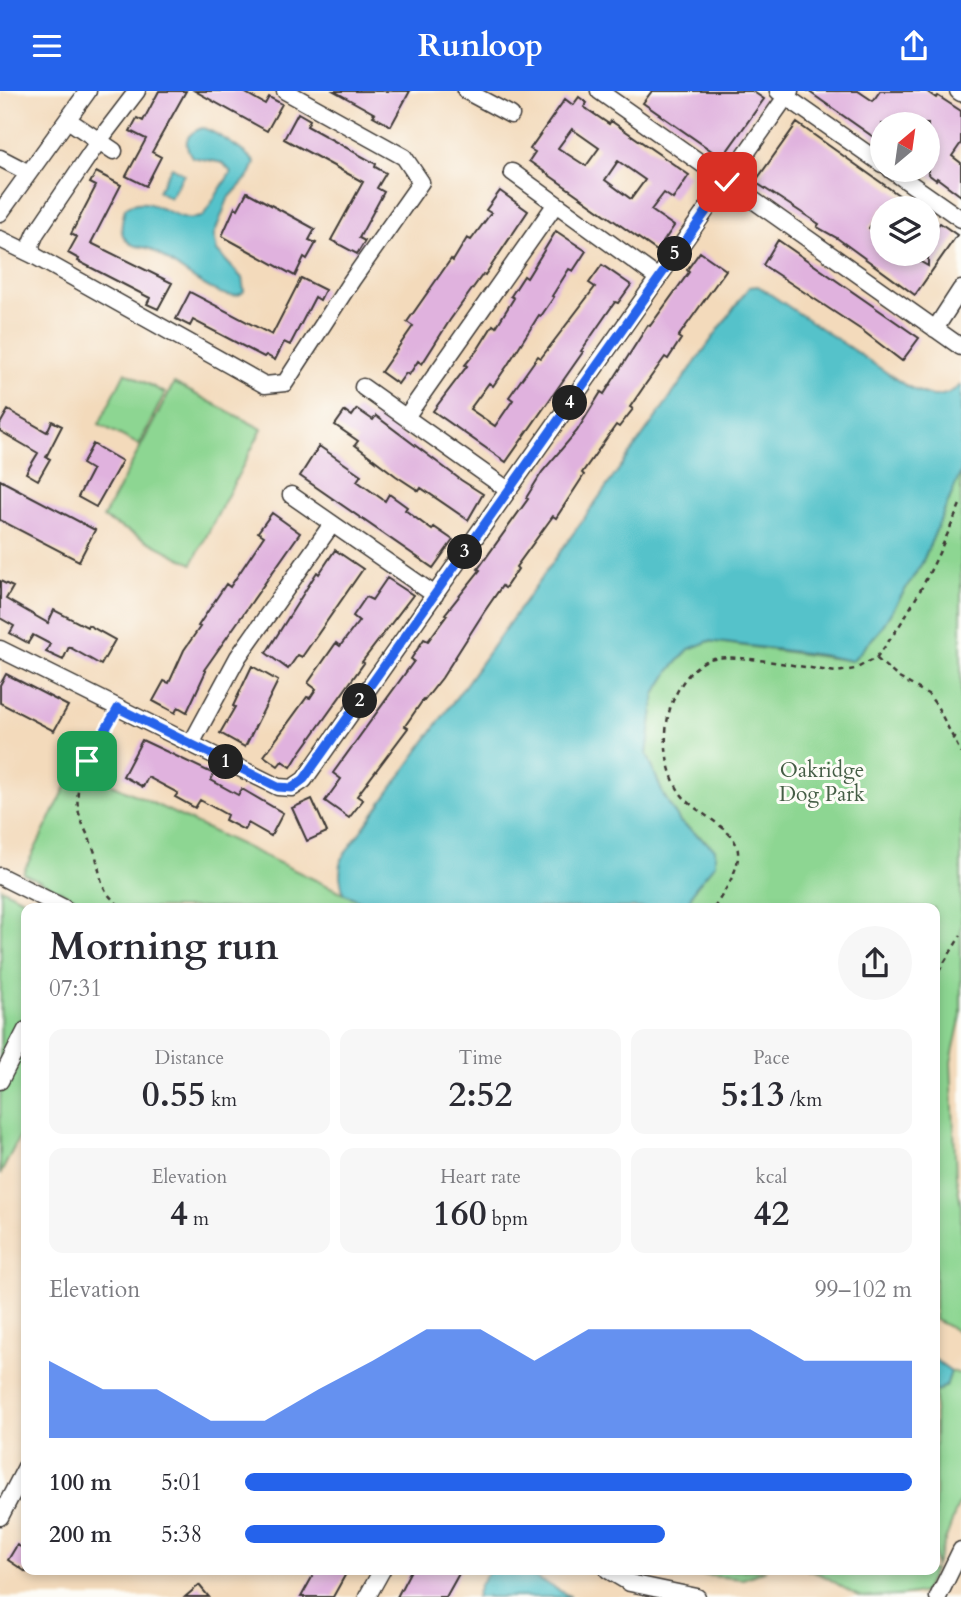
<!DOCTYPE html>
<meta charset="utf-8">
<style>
:root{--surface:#fff;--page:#f7f7f7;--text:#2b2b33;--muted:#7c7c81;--accent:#2563eb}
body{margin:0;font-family:Cardo,serif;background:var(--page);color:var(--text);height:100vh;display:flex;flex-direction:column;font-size:26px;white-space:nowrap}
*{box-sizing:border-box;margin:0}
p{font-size:23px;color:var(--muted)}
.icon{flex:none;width:38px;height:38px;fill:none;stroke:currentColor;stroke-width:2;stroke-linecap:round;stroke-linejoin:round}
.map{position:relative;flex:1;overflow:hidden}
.details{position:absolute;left:21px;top:812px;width:919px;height:672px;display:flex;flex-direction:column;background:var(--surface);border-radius:14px;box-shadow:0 4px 10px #0003}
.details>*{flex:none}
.needle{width:46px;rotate:29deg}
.tools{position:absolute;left:870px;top:21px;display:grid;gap:14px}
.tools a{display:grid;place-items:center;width:70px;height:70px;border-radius:50%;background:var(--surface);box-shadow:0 4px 10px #0003;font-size:35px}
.pin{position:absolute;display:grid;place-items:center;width:60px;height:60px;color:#fff;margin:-30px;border-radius:14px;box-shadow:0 4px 10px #0006}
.km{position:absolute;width:35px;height:35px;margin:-18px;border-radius:50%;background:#222;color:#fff;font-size:19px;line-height:35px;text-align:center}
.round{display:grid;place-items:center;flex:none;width:74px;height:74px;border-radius:37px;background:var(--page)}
.headline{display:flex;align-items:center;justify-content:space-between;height:119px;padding:0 28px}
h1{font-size:38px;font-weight:600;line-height:52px}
.figures{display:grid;grid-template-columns:repeat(3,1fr);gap:10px;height:119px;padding:7px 28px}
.figures div{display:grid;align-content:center;border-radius:14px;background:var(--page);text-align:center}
.figures b{font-size:35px;font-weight:600}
.figures small{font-size:19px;font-weight:400}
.figures p{font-size:19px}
.chart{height:196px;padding:14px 28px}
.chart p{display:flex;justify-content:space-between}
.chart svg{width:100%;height:126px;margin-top:7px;fill:var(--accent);opacity:.7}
ul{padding:0 28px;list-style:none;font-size:23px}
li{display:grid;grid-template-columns:112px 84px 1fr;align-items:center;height:52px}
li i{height:18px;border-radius:9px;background:var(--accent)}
header{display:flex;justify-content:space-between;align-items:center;height:91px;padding:0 28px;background:var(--accent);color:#fff;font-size:32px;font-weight:600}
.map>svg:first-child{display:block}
.green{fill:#8dd692;stroke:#547957;stroke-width:2}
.water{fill:#54c2ca;stroke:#386f73;stroke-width:2}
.building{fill:#e0b2de;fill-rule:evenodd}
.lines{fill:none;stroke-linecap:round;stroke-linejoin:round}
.minor-casing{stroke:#3c3834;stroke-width:19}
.path{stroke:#3c3834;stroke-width:2.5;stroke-dasharray:5 5;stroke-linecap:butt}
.minor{stroke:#fff;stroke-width:16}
.route-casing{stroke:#fff;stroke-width:14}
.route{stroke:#2563eb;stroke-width:9}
.labels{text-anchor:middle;stroke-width:6;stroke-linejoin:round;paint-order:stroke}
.park-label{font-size:21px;fill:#445d45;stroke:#fdfcf7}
</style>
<header><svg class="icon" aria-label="menu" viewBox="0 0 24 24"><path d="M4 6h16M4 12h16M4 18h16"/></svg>Runloop<svg class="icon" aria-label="share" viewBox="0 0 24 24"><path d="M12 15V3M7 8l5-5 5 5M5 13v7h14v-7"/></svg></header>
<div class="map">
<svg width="961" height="1506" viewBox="0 0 961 1506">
<rect width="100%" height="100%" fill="#fdfcf7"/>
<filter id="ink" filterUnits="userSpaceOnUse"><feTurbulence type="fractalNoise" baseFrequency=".0143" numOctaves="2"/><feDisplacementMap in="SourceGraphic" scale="14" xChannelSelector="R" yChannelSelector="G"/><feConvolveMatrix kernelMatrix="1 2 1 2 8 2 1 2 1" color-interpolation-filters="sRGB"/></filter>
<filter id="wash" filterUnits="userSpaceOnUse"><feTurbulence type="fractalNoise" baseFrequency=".00686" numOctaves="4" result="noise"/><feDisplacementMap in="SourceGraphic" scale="28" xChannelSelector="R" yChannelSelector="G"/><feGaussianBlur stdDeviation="1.57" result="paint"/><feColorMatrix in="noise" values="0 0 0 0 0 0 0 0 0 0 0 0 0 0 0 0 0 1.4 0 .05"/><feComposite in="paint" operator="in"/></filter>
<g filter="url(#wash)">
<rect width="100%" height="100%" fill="#f3dabb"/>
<path class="green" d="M125 281 165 302 139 354 99 333Z
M174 292 262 338 192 473 103 427Z
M961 381V924L951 971 956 1085 961 1114V1242L935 1229 934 817H686L695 797 714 773 706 750 680 731 663 703 647 663 655 603 670 579 689 558 709 550 852 570 880 539 922 472Z
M76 676 343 802 376 817H95L23 782Z
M1 797 40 817H26V1033L0 1084Z
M951 1280 961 1283V1406L935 1477V1301L946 1295Z
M649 1479H766L743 1488Z
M807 1479H934L924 1501C907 1506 880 1506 863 1506 845 1502 831 1484 807 1479Z"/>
<path class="water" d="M202 37C213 39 249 63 255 72L250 84 228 108 214 144 217 160 242 187 244 200C227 221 169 167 150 158 142 155 133 157 126 149 118 140 123 127 125 117 151 98 176 137 203 125L231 81 223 72 192 66C183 52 185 43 202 37Z
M172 76 184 83 170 107 158 100Z
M758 195 905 294C927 306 940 311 961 294V381L922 472 880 539 852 570 821 564 709 550 689 558 670 579 655 603 647 663 663 703 680 731 715 758V773L695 797 686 817H376L343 802 340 785 341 768 749 196Z
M934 1268 951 1280 946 1295 935 1301Z
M490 1479H522L571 1506H476L480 1493Z"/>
<g id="blocks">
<path class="building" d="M159 0H186L152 61 161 66 146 95 126 85 146 48 130 40 137 27 143 30Z
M195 0H242L265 13 269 6 282 13 267 40Z
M334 0H410L391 35 373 25 375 23Z
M652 0H752L764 8 722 67 643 12Z
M808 0H858L873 10 880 0H926L936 7 938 5 961 20V52L952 65 961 72V105L937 87 936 89 928 83V33H882V52Z
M579 6 587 12 584 16 609 33 611 30 689 84 673 108 664 102 651 119 674 135 657 160 529 70 535 61 530 58 565 8 573 14ZM572 38 599 57 586 75 558 57ZM618 70 645 89 631 108 605 89Z
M298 22 310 29 307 35 376 73 375 76 386 82 377 97 384 101 359 147 365 150 357 163 331 149 363 91 284 48Z
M797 32 917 117H882L869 137 882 146V163H907L928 175V127L938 134 940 132 957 144 915 204 837 147 817 136 819 133 755 91Z
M96 81 121 94 91 152 172 192 158 218 147 213 150 207 78 170 79 168 68 162 77 146 71 143 96 95 90 92Z
M500 100 528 120 485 184 483 183 450 229 422 273 418 270 409 284 406 282 398 293 381 281 413 235 407 231 451 168 453 170 467 147 471 149 491 122 486 119Z
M247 101 315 138 309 149 316 152 307 168 304 166 295 185 222 145 235 116 238 118Z
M556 140 586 160 573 180 569 178 552 205 554 206 541 225 539 224 507 275 493 295 489 292 470 318 495 335 513 309 509 306 538 265 541 267 595 196 589 192 602 174 631 194 618 212 615 211 581 260 583 261 506 371 433 320 467 275 465 274 478 258 493 234 496 236 514 207 511 205 524 185 527 187Z
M778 149 919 247 902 270 863 240 763 174Z
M700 161 726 179 678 246 681 248 668 268 665 266 645 294 630 316 633 318 619 336 616 334 582 382 584 384 556 427 553 425 516 476 518 478 505 497 502 495 484 521 442 587 424 610 423 609 405 635 408 637 357 705 363 709 349 727 325 710 341 688 333 682 414 570 411 568 424 548 428 550 447 524 445 523 480 479 478 478 528 408 526 407 542 381 577 340 601 301 604 303 648 234 650 235 689 181 687 179Z
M301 187 325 199 320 209 315 206 290 254 284 251 275 269 266 264 264 266 193 229 190 235 176 228 190 201 272 244Z
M357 318 373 329 376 325 461 389 483 403 468 429 421 397 419 400 396 385 355 354 358 350 335 334 345 320 352 325Z
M8 319 47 341 52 330 62 335 46 366 50 368 38 389 26 382 38 362 0 340V333Z
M93 353 122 370 96 416 78 406 92 379 82 373Z
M319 355 361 384 357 390 385 410 389 403 407 416 405 419 432 439 434 436 453 449 433 477 300 385Z
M0 389 95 439 79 470 0 429Z
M272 422 300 442 204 579 206 580 187 621 178 616 175 622 153 610 164 590 169 592 184 559 200 536 198 535 226 493 230 496 264 445 258 441Z
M335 459 363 478 302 566 298 564 288 578 266 562 317 481 319 483Z
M387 487 413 504 362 571 364 572 299 663 291 676 282 670 278 675 264 665 307 606 310 607 316 598 308 592 336 552 340 555 359 530 353 525 366 506 372 509Z
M0 490 13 496 6 508 48 532 54 519 87 536 88 534 115 549 101 574 69 556 63 569 46 561 50 553 33 544 28 552 10 542 14 535 0 527Z
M252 575 278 590 245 656 220 642 235 616 233 615Z
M6 583 68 615 54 640 0 612V594Z
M142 649 214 683 211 689 238 704 242 698 283 722 271 745 248 732 244 739 225 729 227 724 200 709 195 717 175 706 178 702 148 686 143 696 123 685Z
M312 708 327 741 307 750 292 717Z
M17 1454 26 1459V1481L8 1469Z
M316 1479H348L333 1506H301Z
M411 1479H461L446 1506H397Z
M199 1494 209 1506H185Z"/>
</g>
</g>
<g filter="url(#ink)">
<use href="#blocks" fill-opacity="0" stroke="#3c3834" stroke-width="2"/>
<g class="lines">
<defs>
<path id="minor" d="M466 0 511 24
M599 0 961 256
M778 0 882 73
M958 0 961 2
M68 29 114 60
M0 67 29 82
M891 79 961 128
M512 81 658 187
M0 122 88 0
M0 148 33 164 265 294 285 292 352 189 421 91 404 66 285 0
M33 164 31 154 36 142 98 51 137 0
M935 238 961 198
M363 296 508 399
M406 326 555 114
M291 404 435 504
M0 558 278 696 292 697 304 689 790 0
M191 653 238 566 332 433
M0 785 64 817
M0 990 26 939
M0 1426 26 1376
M608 1479 630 1492 697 1506
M367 1506 382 1479
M938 1506 961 1459"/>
</defs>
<use href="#minor" class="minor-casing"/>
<path class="path" d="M876 567C913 521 939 465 961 411
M112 628C95 657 71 688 79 722 83 737 91 749 95 762 102 788 99 800 123 817
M952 648 961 643
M714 817C723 802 745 773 736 753 727 733 695 722 681 703 666 681 663 652 668 626 672 605 688 576 710 568 731 561 811 578 837 581L855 578 876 567 899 587 928 603 937 615 961 662
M939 880 961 844"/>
<use href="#minor" class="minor"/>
</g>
</g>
<g class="lines" filter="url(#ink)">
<defs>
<path id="route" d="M87 670 118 617 278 696 292 697 304 688 727 91"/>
</defs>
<use href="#route" class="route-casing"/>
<use href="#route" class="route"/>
</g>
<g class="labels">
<g class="park-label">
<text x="822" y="686">Oakridge<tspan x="822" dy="24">Dog Park</tspan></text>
</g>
</g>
</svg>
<div class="tools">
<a><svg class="needle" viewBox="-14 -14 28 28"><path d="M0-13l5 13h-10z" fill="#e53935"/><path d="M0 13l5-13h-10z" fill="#7c7c81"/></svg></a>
<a><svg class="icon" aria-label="layers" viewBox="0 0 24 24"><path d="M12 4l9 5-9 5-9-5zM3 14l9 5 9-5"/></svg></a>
</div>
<div class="pin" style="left:87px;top:670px;background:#1e9e55"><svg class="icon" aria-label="arrive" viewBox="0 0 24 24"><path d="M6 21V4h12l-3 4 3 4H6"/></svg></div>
<div class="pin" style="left:727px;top:91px;background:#d93025"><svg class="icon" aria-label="check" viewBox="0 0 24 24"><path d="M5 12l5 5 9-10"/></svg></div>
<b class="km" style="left:226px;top:671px">1</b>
<b class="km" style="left:360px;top:610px">2</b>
<b class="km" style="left:465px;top:461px">3</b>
<b class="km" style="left:570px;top:312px">4</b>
<b class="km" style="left:675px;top:163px">5</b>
<section class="details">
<div class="headline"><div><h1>Morning run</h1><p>07:31</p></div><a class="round"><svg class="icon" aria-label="share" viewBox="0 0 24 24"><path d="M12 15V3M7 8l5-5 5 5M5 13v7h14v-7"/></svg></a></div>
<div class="figures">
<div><p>Distance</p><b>0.55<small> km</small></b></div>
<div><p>Time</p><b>2:52</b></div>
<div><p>Pace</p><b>5:13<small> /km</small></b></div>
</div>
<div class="figures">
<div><p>Elevation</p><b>4<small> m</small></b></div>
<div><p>Heart rate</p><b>160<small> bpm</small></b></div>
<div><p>kcal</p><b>42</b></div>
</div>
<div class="chart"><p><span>Elevation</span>99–102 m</p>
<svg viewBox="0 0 160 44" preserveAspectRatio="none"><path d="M0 44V17L10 27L20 27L30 38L40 38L50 27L60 17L70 6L80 6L90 17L100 6L110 6L120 6L130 6L140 17L150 17L160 17V44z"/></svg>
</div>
<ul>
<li><b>100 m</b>5:01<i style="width:100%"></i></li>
<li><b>200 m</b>5:38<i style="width:63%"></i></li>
</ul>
</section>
</div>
